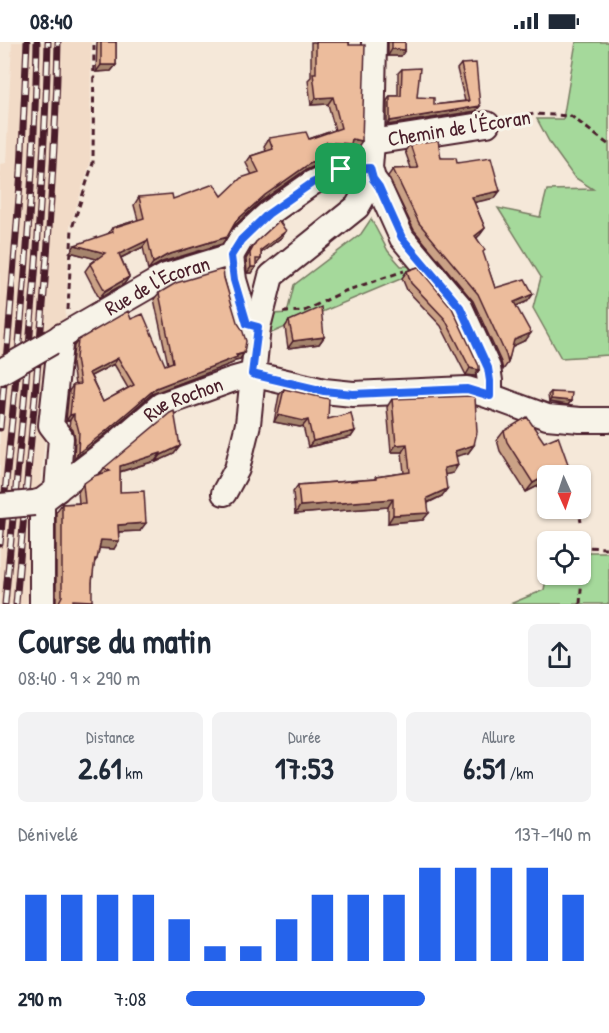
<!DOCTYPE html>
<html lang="fr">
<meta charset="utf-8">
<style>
:root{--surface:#fff;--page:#f2f2f3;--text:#1f2937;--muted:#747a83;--accent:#2563eb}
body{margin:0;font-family:"Patrick Hand",sans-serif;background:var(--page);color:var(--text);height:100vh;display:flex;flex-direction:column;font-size:22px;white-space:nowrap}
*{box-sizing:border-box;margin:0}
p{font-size:20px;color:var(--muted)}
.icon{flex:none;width:33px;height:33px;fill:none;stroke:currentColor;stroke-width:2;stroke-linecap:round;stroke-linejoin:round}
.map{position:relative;height:562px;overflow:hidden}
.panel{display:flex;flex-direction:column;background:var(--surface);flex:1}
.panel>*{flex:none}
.needle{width:39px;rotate:177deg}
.fabs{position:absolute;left:537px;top:423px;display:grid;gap:12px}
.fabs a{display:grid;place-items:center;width:54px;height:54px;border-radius:9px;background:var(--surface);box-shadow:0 2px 4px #0004;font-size:30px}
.pin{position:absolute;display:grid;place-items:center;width:51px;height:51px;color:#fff;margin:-26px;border-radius:12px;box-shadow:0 3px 9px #0006}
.round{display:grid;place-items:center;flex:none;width:63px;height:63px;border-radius:9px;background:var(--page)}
.headline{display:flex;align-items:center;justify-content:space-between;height:102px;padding:0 18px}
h1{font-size:33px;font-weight:700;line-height:45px}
.stats{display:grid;grid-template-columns:repeat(3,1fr);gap:9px;height:102px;padding:6px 18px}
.stats div{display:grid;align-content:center;border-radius:9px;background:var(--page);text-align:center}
.stats b{font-size:30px;font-weight:700}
.stats small{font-size:16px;font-weight:400}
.stats p{font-size:16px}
.chart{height:168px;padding:12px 18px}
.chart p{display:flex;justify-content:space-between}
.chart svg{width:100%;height:108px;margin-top:6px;stroke:var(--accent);stroke-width:6}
ul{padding:0 18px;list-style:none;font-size:20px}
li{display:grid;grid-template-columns:96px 72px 1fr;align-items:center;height:45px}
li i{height:15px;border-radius:8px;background:var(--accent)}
.status{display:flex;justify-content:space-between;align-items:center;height:42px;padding:0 30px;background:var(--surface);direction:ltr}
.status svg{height:16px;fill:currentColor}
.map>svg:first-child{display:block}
.built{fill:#f2dbc7}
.green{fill:#a5d99b;stroke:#787c63;stroke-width:1.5}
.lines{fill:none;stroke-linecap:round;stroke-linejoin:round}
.minor-casing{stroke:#4a1f2b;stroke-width:28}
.path{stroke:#4a1f2b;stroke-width:3;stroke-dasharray:6 4.5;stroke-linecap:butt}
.minor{stroke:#f7f3e8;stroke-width:24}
.rail-casing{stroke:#4a1f2b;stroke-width:7}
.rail{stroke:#f7f3e8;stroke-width:4.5;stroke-dasharray:14;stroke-linecap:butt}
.minor-bridge-casing{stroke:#4a1f2b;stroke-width:28;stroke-linecap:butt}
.minor-bridge{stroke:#f7f3e8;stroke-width:24}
.wall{fill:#cba286;stroke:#4a1f2b;stroke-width:1.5;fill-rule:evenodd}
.shaded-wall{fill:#a5846d;stroke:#4a1f2b;stroke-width:1.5}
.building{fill:#ecbc9c;stroke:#4a1f2b;stroke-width:1.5;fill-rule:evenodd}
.route-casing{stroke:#fff;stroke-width:12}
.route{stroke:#2563eb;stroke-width:8}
.labels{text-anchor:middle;stroke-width:6;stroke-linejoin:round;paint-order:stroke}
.street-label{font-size:21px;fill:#4a1f2b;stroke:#f7f3e8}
</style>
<div class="status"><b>08:40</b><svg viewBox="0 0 49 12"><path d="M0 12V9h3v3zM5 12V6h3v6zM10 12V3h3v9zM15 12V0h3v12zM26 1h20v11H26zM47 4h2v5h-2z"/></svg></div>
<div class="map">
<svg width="609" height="562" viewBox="0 0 609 562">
<rect width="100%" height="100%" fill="#f5e8d9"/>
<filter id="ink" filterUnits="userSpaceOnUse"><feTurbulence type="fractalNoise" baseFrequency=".0167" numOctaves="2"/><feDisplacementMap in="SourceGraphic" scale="12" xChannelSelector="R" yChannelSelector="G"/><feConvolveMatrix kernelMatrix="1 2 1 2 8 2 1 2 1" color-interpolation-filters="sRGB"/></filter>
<g filter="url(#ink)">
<path class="built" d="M12 0H91L90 122 70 184 65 283 46 389 27 562H0V122L6 121Z"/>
<path class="green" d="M576 0H609V313L561 316 533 266 541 235 498 166 540 175 547 148 593 147 574 135 551 103 537 77H563Z
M371 177 388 209 401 224H417L422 228 269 292 274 272 287 271 294 243 361 192Z
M581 510H609V562H510L544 548 547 532H580Z"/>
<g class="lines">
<defs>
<g id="minor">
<path d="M374 0 372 100 370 126 373 137 379 145 402 196 460 265 488 326 490 339V354"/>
<path d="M372 100 487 82"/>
<path d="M231 214 234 238 247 282 258 285"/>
<path id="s1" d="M52 300 166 234 231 214 241 197 268 172 312 141 341 127 370 126"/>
<path d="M57 448 61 396 51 383 61 294"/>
<path d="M224 451 237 427 248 382 258 285 271 234 357 165 373 137"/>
<path d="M42 459V562"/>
<path id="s2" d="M34 461 42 459 111 406 161 363 231 338 252 332 324 349 353 352 467 347 490 354 547 375 580 378H609"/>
</g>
</defs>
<use href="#minor" class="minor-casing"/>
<path class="path" d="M507 78 534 72 571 74 609 103
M68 268 72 186 93 121 94 0
M283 270 304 269 345 249 404 229
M563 424 566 434
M578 466 581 480
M580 562 584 505 609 506"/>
<use href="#minor" class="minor"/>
<defs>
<path id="rail" d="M0 386 9 285 21 129 27 0
M0 502C16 335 34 168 37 0
M5 562C22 375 43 188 48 0
M16 562C32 375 54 188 58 0"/>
</defs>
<use href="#rail" class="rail-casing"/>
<use href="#rail" class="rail"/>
<defs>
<path id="minor-bridge" d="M0 330 52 300
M0 464 34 461"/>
</defs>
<use href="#minor-bridge" class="minor-bridge-casing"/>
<use href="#minor-bridge" class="minor-bridge"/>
</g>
<path class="wall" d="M97 0H116V23L111 29 96 30Z
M311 0H349L357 106 349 105 346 109 329 108 331 111 326 119 304 129 260 160 232 186 222 202 162 220 148 228 143 205 121 216 129 235 124 242 99 256 85 229 90 222 97 217 70 210 108 192 112 186 138 178 134 163 139 155 173 157 222 154 252 133 246 121 251 114 266 109 264 104 269 96 309 97 335 88 328 62 311 63 308 38 311 35Z
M388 0H405V8L401 14H388Z
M461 22 480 64 476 69 387 83V59L390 54H398V31L402 27 417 55 434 63 465 59 457 27Z
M410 102 441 116 457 121 495 156 474 160 485 186 477 196 495 246 533 252 528 259 516 264 526 298 512 304 508 321 503 328 501 320 473 259 414 188 388 134 393 127 411 126 405 109Z
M286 189 282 195 261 211V217L256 223V225L252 231H247L246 217 256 200Z
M418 225 479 328 475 334 466 333 441 284 407 248 402 236 407 229Z
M224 236 244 311 240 317 235 318 233 321 152 352 102 395 74 417 75 396 73 388 69 384 70 378 66 379 69 349 73 343H75L72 322 74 304 78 298 131 277 165 323 168 322 154 257 159 251ZM114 322 128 346 103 360 91 334Z
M289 279 324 295 319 302 288 306 285 285Z
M284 347 328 377 355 389 351 395 308 405 303 384 300 385 274 380 279 353Z
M551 350 571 359 568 363 549 360 548 353Z
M392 357 474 403 468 411 456 414 453 431 445 432 442 454 428 461 423 478 388 481V465L295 472 293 450 298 443 374 437 376 435 404 431 402 410H391L387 365Z
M504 389 544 400 568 422 561 432 526 450 500 409 497 398Z
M180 404 174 412 156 420 155 419 120 430V450L140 489 119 490 114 507 99 506 97 517 94 521 90 562H56V470L62 462 79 461 78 450 83 442 100 432 104 426Z"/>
<path class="shaded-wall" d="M392 7 405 8 401 14H388Z
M101 23H116L111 29 96 30Z
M333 55 328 62 311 63 316 56Z
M480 64 476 69 387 83 390 79Z
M352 97 362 99 357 106 349 105 346 109 321 107 326 100Z
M331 111 326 119 304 129 260 160 231 187 236 179 265 153 309 122Z
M500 149 495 156 467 162 472 155Z
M485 186 480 193 470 201 475 194Z
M286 189 282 195 257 214 261 208Z
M227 195 222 202 162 220 148 228 153 221 167 213Z
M148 198 143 205 114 219 119 212Z
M75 203 105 211 100 218 70 210Z
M251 225H256L252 231H247Z
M129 235 124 242 99 256 105 249Z
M533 252 528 259 509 267 514 260Z
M531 291 526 298 509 306 514 298Z
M324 295 319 302 288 306 293 299Z
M244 311 240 317 235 318 233 321 152 352 102 395 74 417 78 411 156 346Z
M118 316 114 322 85 337 89 331Z
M470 326 479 328 475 334 466 333Z
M551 357 571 359 568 363 549 360Z
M74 372 70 378 66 379 70 373Z
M278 373 308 378 303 384 300 385 274 380Z
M355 389 351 395 308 405 313 399Z
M407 402 402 410H391L396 403Z
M474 403 468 411 450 416 455 409Z
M180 404 174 412 156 420 161 413Z
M161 411 155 419 115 431 120 424Z
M568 422 561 432 558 434H548V439L526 450 533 441Z
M458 423 453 431 439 434 444 426Z
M447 447 442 454 422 463 427 456Z
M393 457 388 465 295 472 300 464Z
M429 471 423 478 388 481 393 473Z
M146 481 140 489 113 490 118 483Z
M101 498 119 499 114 507 95 506Z
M73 558 92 559 90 562H70Z"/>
<path class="building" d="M101 0H116V23H101Z
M316 0H349V3H365L362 99 352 97 351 102 326 100 331 111 309 122 265 153 236 179 227 195 167 213 153 221 148 198 119 212 129 235 105 249 90 222 105 211 75 203 113 190 112 186 144 176 139 155 172 152 173 157 214 142 222 154 241 136 259 130 251 114 273 107 269 96 306 90 309 97 341 86 333 55 316 56 313 31H316Z
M392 0H405V8L392 7Z
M476 21 480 64 390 79V54H401L402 27 420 26 417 55 434 56V63L469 59 461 22Z
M438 98 441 116H456L457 121 491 116 500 149 472 155 485 186 475 194 485 208 483 210 495 246 525 237 533 252 514 260 531 291 514 298 508 321 506 313 478 252 419 181 393 127 418 126 410 102Z
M279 179 286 189 261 208V217H256V225H251L250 211 256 200Z
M418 225 452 266 479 324V328L470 326 445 277 411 241 407 229Z
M223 227 224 236 237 280 242 287 246 299 244 311 236 313 237 315 156 346 106 389 78 411 79 390 77 382 74 378V372L70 373 73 343 80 342 76 316 78 298 128 269 131 277 143 272 165 323 173 320 159 251 176 241ZM118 316 134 343 103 360 89 331Z
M321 265 324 295 293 299 289 279Z
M284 347 329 357 328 377 351 371 355 389 313 399 308 378 304 379 278 373Z
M551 350 572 351 571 359 551 357Z
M470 354 475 355 477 390 474 403 455 409 458 423 444 426 447 447 427 456 429 471 393 473V457L300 464 298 443 376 437V435L410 430 407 402 396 403 392 357Z
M174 369 180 404 161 413V411L120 424V450L144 449 146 481 118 483 119 499 101 498 97 517H95L92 540V559L73 558V562H58L62 554V462L85 461 83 442 94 434 110 429 104 426 170 371Z
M527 375 544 400 558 394 568 422 533 441 507 400 504 389Z"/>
</g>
<g class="lines" filter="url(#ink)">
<defs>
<path id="route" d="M370 126 373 137 379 145 402 196 460 265 488 326 490 339V354L467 347 353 352 324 349 252 332 258 285 247 282 234 238 231 214 241 198 268 172 312 141 341 127Z"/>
</defs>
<use href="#route" class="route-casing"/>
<use href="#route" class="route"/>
</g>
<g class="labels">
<g class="street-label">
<text transform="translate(459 86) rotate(-9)" y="7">Chemin de l'Écoran</text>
<text dy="7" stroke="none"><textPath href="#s1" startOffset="120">Rue de l'Ecoran</textPath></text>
<text dy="7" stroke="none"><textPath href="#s2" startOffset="184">Rue Rochon</textPath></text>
</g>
</g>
</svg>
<div class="fabs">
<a><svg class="needle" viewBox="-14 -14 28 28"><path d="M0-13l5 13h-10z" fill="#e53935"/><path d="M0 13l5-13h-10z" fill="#747a83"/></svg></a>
<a><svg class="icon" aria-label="locate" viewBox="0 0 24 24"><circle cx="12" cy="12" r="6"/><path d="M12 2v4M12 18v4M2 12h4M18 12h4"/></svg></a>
</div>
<div class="pin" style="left:341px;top:127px;background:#1e9e55"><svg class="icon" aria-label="arrive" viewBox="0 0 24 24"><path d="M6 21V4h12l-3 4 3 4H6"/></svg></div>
</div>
<section class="panel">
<div class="headline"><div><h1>Course du matin</h1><p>08:40 · 9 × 290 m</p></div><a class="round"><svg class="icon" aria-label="share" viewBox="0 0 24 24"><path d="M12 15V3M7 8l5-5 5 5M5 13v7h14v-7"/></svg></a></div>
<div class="stats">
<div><p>Distance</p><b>2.61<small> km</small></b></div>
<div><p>Durée</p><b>17:53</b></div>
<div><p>Allure</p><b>6:51<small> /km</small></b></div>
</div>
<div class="chart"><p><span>Dénivelé</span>137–140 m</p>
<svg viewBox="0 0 160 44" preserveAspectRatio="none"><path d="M5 44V17M15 44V17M25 44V17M35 44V17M45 44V27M55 44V38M65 44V38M75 44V27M85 44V17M95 44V17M105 44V17M115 44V6M125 44V6M135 44V6M145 44V6M155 44V17"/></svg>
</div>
<ul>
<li><b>290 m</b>7:08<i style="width:59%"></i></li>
</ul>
</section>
